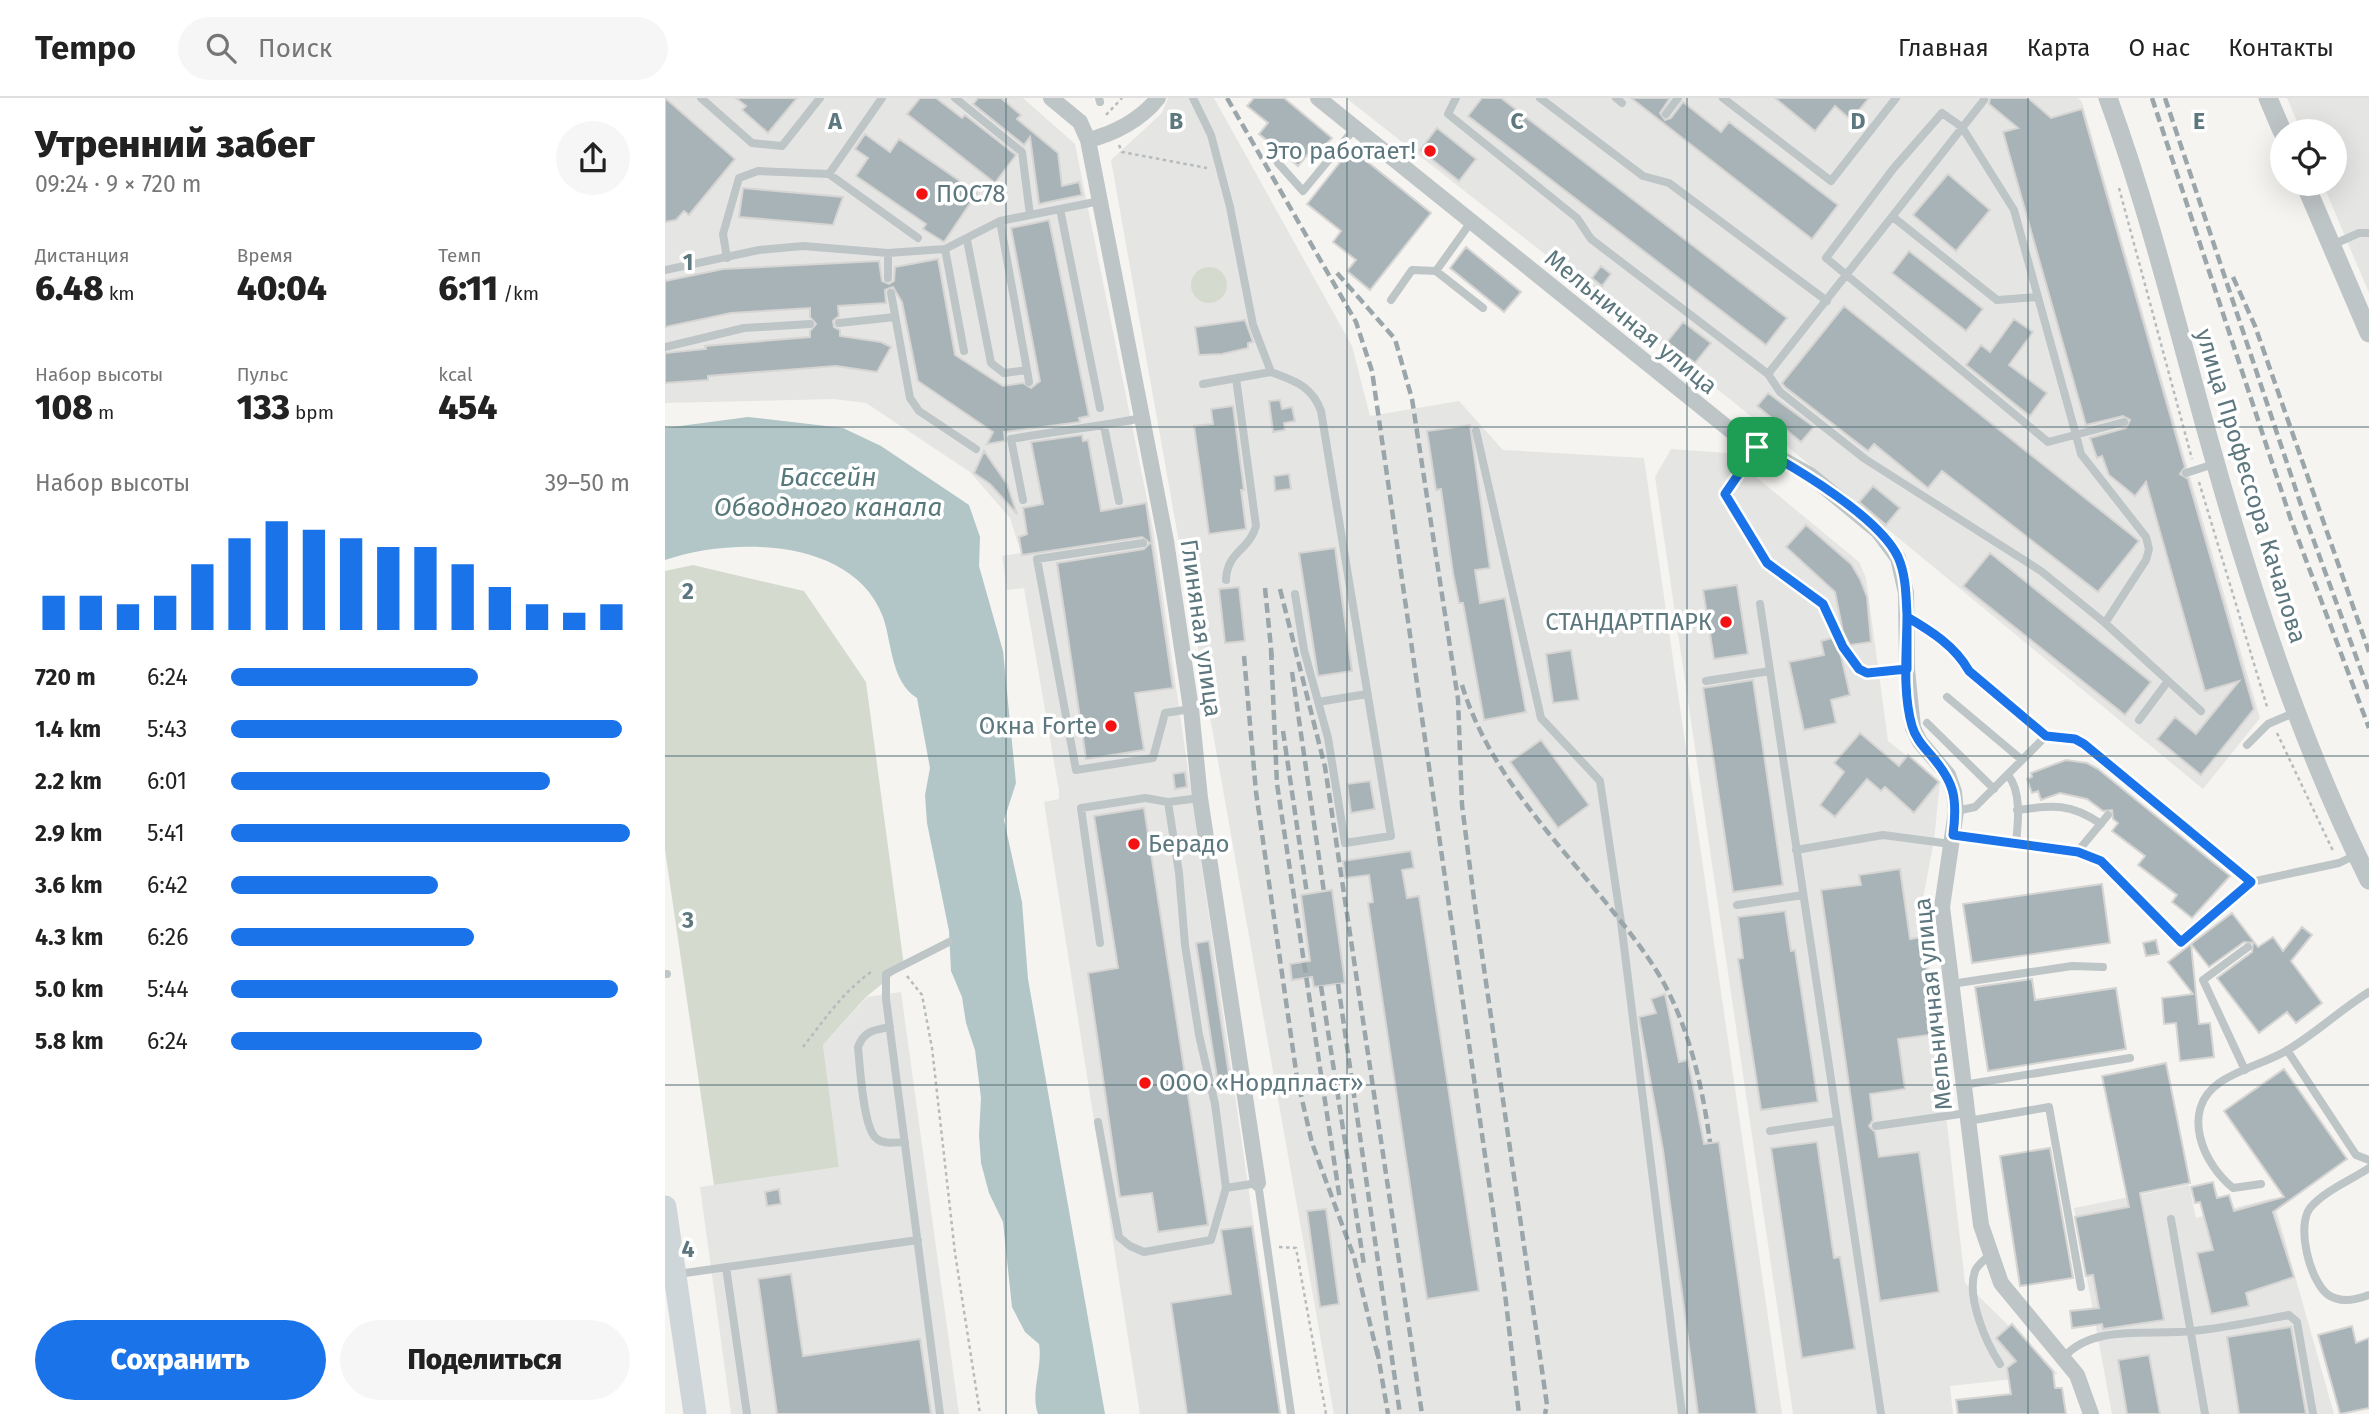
<!DOCTYPE html>
<html lang="ru">
<meta charset="utf-8">
<style>
:root{--surface:#fff;--page:#f6f6f6;--text:#222;--muted:#767676;--line:#e0e0e0;--accent:#1a73e8}
body{margin:0;font-family:"Fira Sans",sans-serif;background:var(--page);color:var(--text);height:100vh;display:flex;flex-direction:column;font-size:26px;white-space:nowrap}
*{box-sizing:border-box;margin:0}
p{font-size:23px;color:var(--muted)}
.icon{flex:none;width:38px;height:38px;fill:none;stroke:currentColor;stroke-width:2;stroke-linecap:round;stroke-linejoin:round}
.map{position:relative;flex:1;overflow:hidden}
.sheet{display:flex;flex-direction:column;background:var(--surface);width:665px}
.sheet>*{flex:none}
.buttons{position:absolute;left:1605px;top:21px;display:grid;gap:14px}
.buttons a{display:grid;place-items:center;width:77px;height:77px;border-radius:50%;background:var(--surface);box-shadow:0 7px 28px #0002;font-size:35px}
.pin{position:absolute;display:grid;place-items:center;width:60px;height:60px;color:#fff;margin:-30px;border-radius:14px;box-shadow:0 4px 10px #0006}
.round{display:grid;place-items:center;flex:none;width:74px;height:74px;border-radius:37px;background:var(--page)}
.head{display:flex;align-items:center;justify-content:space-between;height:119px;padding:0 35px}
h1{font-size:38px;font-weight:800;line-height:52px}
.stats{display:grid;grid-template-columns:repeat(3,1fr);gap:10px;height:119px;padding:7px 35px}
.stats div{display:grid;align-content:center}
.stats b{font-size:35px;font-weight:800}
.stats small{font-size:19px;font-weight:400}
.stats p{font-size:19px}
.chart{height:196px;padding:14px 35px}
.chart p{display:flex;justify-content:space-between}
.chart svg{width:100%;height:126px;margin-top:7px;stroke:var(--accent);stroke-width:6}
.button{display:flex;gap:14px;margin-top:auto;padding:14px 35px}
.button a{flex:1;height:80px;border-radius:42px;background:var(--accent);color:#fff;font-size:28px;font-weight:800;line-height:80px;text-align:center}
.button a+a{background:var(--page);color:var(--text)}
ul{padding:0 35px;list-style:none;font-size:23px}
li{display:grid;grid-template-columns:112px 84px 1fr;align-items:center;height:52px}
li i{height:18px;border-radius:9px;background:var(--accent)}
header{display:flex;align-items:center;gap:42px;box-sizing:border-box;height:98px;padding:0 35px;background:var(--surface);border-bottom:2px solid var(--line)}
header strong{font-size:33px}
nav{display:flex;gap:38px;margin-inline-start:auto;font-size:24px}
.search{width:490px;height:63px;background:var(--page);display:flex;align-items:center;gap:18px;box-sizing:border-box;padding:0 24px;border-radius:38px;color:var(--muted);font-size:26px}
main{display:flex;flex:1;min-height:0}
.map>svg:first-child{display:block}
.built{fill:#e5e5e4}
.green{fill:#d5dacf}
.water{fill:#b2c6c7}
.building{fill:#a7b3b6;stroke:#d6d5d3;stroke-width:2}
.lines{fill:none;stroke-linecap:round;stroke-linejoin:round}
.path{stroke:#b6bbbd;stroke-width:2.5;stroke-dasharray:3.5 3.5;stroke-linecap:butt}
.service{stroke:#bec5c7;stroke-width:8}
.minor{stroke:#bec5c7;stroke-width:16}
.tertiary{stroke:#bec5c7;stroke-width:19}
.secondary{stroke:#ced6d9;stroke-width:23}
.rail{stroke:#9ba6aa;stroke-width:4.5;stroke-dasharray:10 5;stroke-linecap:butt}
.route-casing{stroke:#fff;stroke-width:14}
.route{stroke:#1a73e8;stroke-width:9}
.grid{fill:none;stroke:#5d777e;stroke-width:2;stroke-opacity:0.55}
.poi-dot{fill:#f31211;stroke:#fff;stroke-width:2.5}
.labels{text-anchor:middle;stroke-width:7;stroke-linejoin:round;paint-order:stroke}
.poi-label{font-size:24px;fill:#5d777e;stroke:#fff;text-anchor:end}
.street-label{font-size:24px;fill:#5d777e;stroke:#fff}
.water-label{font-size:26px;font-style:italic;fill:#58797b;stroke:#fff}
.grid-label{font-size:23px;text-anchor:middle;font-weight:bold;fill:#5d777e;stroke:#fff;stroke-width:7;stroke-linejoin:round;paint-order:stroke}
</style>
<header>
<strong>Tempo</strong>
<div class="search"><svg class="icon" aria-label="search" viewBox="0 0 24 24"><circle cx="10" cy="10" r="6"/><path d="M15 15l6 6"/></svg>Поиск</div>
<nav><a>Главная</a><a>Карта</a><a>О нас</a><a>Контакты</a></nav>
</header>
<main>
<section class="sheet">
<div class="head"><div><h1>Утренний забег</h1><p>09:24 · 9 × 720 m</p></div><a class="round"><svg class="icon" aria-label="share" viewBox="0 0 24 24"><path d="M12 15V3M7 8l5-5 5 5M5 13v7h14v-7"/></svg></a></div>
<div class="stats">
<div><p>Дистанция</p><b>6.48<small> km</small></b></div>
<div><p>Время</p><b>40:04</b></div>
<div><p>Темп</p><b>6:11<small> /km</small></b></div>
</div>
<div class="stats">
<div><p>Набор высоты</p><b>108<small> m</small></b></div>
<div><p>Пульс</p><b>133<small> bpm</small></b></div>
<div><p>kcal</p><b>454</b></div>
</div>
<div class="chart"><p><span>Набор высоты</span>39–50 m</p>
<svg viewBox="0 0 160 44" preserveAspectRatio="none"><path d="M5 44V32M15 44V32M25 44V35M35 44V32M45 44V21M55 44V12M65 44V6M75 44V9M85 44V12M95 44V15M105 44V15M115 44V21M125 44V29M135 44V35M145 44V38M155 44V35"/></svg>
</div>
<ul>
<li><b>720 m</b>6:24<i style="width:62%"></i></li>
<li><b>1.4 km</b>5:43<i style="width:98%"></i></li>
<li><b>2.2 km</b>6:01<i style="width:80%"></i></li>
<li><b>2.9 km</b>5:41<i style="width:100%"></i></li>
<li><b>3.6 km</b>6:42<i style="width:52%"></i></li>
<li><b>4.3 km</b>6:26<i style="width:61%"></i></li>
<li><b>5.0 km</b>5:44<i style="width:97%"></i></li>
<li><b>5.8 km</b>6:24<i style="width:63%"></i></li>
</ul>
<div class="button"><a>Сохранить</a><a>Поделиться</a></div>
</section>
<div class="map">
<svg width="1704" height="1316" viewBox="0 0 1704 1316">
<rect width="100%" height="100%" fill="#f5f4f0"/>
<path class="built" d="M0 0H358L410 46 489 436 616 1316H475L379 704 394 701V693L359 490 342 492 337 458 356 455 345 420 305 374 201 305 169 301 0 305Z
M503 0H549L687 248 705 318 794 303 838 352 979 360 1117 1316H669L446 62 497 15Z
M681 0H1413L1417 4 1595 620 1538 691 1066 302Z
M1622 0H1704V195L1658 86H1670V33H1636Z
M1006 351 1062 355 1194 464 1201 480 1223 643 1275 684 1269 743 1257 805 1300 1185 1393 1276 1285 1288 1288 1316H1128L990 379Z
M236 894 294 1316H66L35 1089 174 1069 158 947 202 899Z
M1524 1087 1531 1120 1608 1100 1669 1316H1447L1409 1110Z"/>
<path class="green" d="M526 187a18 18 0 1 1 36 0a18 18 0 1 1-36 0Z
M28 467 139 493 201 584 239 868 201 899 158 947 174 1069 49 1087 0 752V473Z"/>
<path class="water" d="M83 319 178 330 216 348 304 407 315 439 314 468 338 553 351 685 339 722 357 804 363 881 440 1316H373C365 1295 378 1269 374 1246L360 1234 347 1209 338 1124 324 1095 316 1065 314 1037 316 1000 310 952 301 925 297 899 286 873 284 833 262 725 260 697 265 670 252 600C226 584 227 545 218 519 188 439 67 439 0 462V330Z"/>
<path class="building" d="M0 0 70 61 24 117 19 113 11 122 0 124Z
M71 0H132L103 35 77 12 81 8Z
M255 0H271L297 20 300 17 351 57 330 85 242 16Z
M313 0H336L356 17 352 21 393 55 397 88 414 84 417 97 374 106 365 39 359 47 308 6Z
M589 0H619L667 40 648 62 642 57 633 68 594 36 603 25 582 8Z
M817 0H836L1122 220 1101 247 803 18Z
M966 0H1005L995 15 1000 22 1006 20 1018 4 1056 34 1064 24 1173 107 1147 141Z
M1110 0H1204L1186 22 1170 8 1150 33Z
M1325 0H1363L1386 20 1417 11 1520 369 1515 376 1523 381 1589 611 1536 677 1492 641 1510 619 1531 636 1574 583 1540 593 1481 384 1470 398 1444 377 1437 358 1432 360 1425 340 1461 330 1465 322 1458 318 1421 327 1338 34 1353 30 1324 6Z
M772 30 811 61 794 83 755 52Z
M200 36 225 54 234 41 312 95 279 144 258 131 261 126 191 78 203 60 190 51Z
M684 53H689L766 115 705 192 682 173 691 162 668 144 676 133 642 106Z
M1283 76 1325 112 1291 153 1248 117Z
M78 90 178 99 168 127 74 119Z
M384 122 424 318 414 320 415 324 339 334 340 343 322 346 328 334 253 283 237 204 228 189 220 192 221 205 173 208 174 218 168 223 169 229 175 232V238L216 244 226 249 212 274 171 268 43 278V282L0 285V255L41 251 40 248 145 239V233L151 226 145 219V210L66 215 0 229V183L58 171 214 163 217 183 224 186 229 183 230 169 273 161 290 257 338 288 358 285 366 290 375 283 346 130Z
M801 149 856 194 839 214 785 170Z
M1244 153 1318 211 1301 233 1227 175Z
M936 168 946 176 937 188 927 180Z
M1179 208 1474 443 1433 494 1277 373 1263 390 1209 346 1203 353 1120 289 1117 285Z
M1349 221 1368 234 1344 267 1382 295 1365 318 1301 267 1316 247 1325 254Z
M580 222 588 244 583 245V250L557 256 534 257 530 229Z
M1018 224 1046 245 1030 265 1002 244Z
M1103 295 1149 329 1136 344 1092 308Z
M615 302 617 311 627 309 630 323 619 325 620 332 608 334 604 303Z
M568 308 579 392H576L581 431 544 436 529 328 548 326 546 311Z
M805 327 825 470 810 472 815 505 840 500 861 614 819 622 798 505H794L788 475 776 391 771 392 762 333Z
M417 337 418 343 423 342 436 413 481 405 508 590 470 595 479 652 421 661 392 465 479 451 485 445 477 439 357 457 354 439 362 436 358 410 378 406 366 344Z
M319 353 342 386 352 416 325 386 309 375Z
M624 376 626 391 610 393 609 378Z
M1208 388 1235 410 1221 427 1194 404Z
M1141 427 1186 466 1195 481 1202 499 1206 544 1185 547 1178 534 1170 494 1121 449Z
M670 450 687 573 653 578 634 455Z
M1325 455 1486 584 1460 617 1298 488Z
M1072 487 1083 556 1049 561 1038 492Z
M574 489 580 543 560 545 554 491Z
M1167 540 1176 558 1185 597 1166 602 1171 625 1139 632 1124 564 1159 557 1156 543Z
M906 552 914 602 888 605 881 556Z
M1088 582 1118 787 1068 794 1038 590Z
M1195 635 1234 668 1243 657 1274 684 1249 715 1220 689 1216 693 1202 681 1170 719 1155 707 1179 674 1169 665Z
M876 642 924 707 893 730 845 664Z
M1401 662 1422 665 1433 671 1565 778 1527 820 1507 804 1512 797 1473 767 1480 758 1447 733 1453 725 1448 721 1447 712 1438 713 1422 701 1395 695 1376 702 1373 693 1367 695 1362 681 1367 679 1366 675Z
M520 674 522 689 510 691 508 676Z
M705 683 710 711 686 715 682 686Z
M479 710 543 1127 493 1134 487 1095 455 1099 423 875 453 870 429 718Z
M746 753 749 770 737 772 742 800 754 798 814 1193 762 1201 703 805 708 804 704 777 680 780 678 763Z
M1235 771 1245 841 1257 839 1271 936 1233 941 1240 991 1205 996 1208 1022 1204 1028 1210 1034 1214 1059 1254 1054 1274 1194 1215 1203 1156 792 1196 787 1194 777Z
M1437 786 1445 845 1307 865 1298 806Z
M667 792 680 885 649 889 647 879 627 882 625 866 645 863 636 797Z
M1120 813 1126 853 1130 852 1153 1004 1096 1012 1073 861 1078 860 1073 819Z
M1567 815 1593 849 1608 839 1618 853 1637 829 1647 837 1626 863 1657 905 1631 925 1622 914 1594 935 1552 880 1587 854 1588 845 1579 844 1544 869 1526 846Z
M1491 842 1494 856 1481 858 1478 845Z
M544 843 566 991 554 992 531 845Z
M1526 846 1534 926 1545 925 1549 959 1515 963 1511 925 1499 926 1497 900 1528 896 1503 864Z
M1367 881 1370 902 1451 890 1461 951 1323 973 1310 889Z
M1000 896 1014 964 1023 962 1039 1046 1054 1044 1092 1316H1033L998 1052 974 919 991 915 986 901Z
M1501 965 1525 1085 1475 1095 1499 1222 1438 1231 1437 1226 1407 1230 1405 1213 1434 1210 1428 1177 1421 1178 1410 1119 1464 1109 1437 978Z
M1619 971 1682 1061 1608 1114 1629 1179 1581 1195 1584 1208 1546 1216 1532 1155 1548 1152 1535 1104 1530 1105 1526 1089 1548 1084 1552 1100 1564 1097 1569 1113 1619 1099 1559 1013Z
M1152 1044 1169 1160 1175 1159 1190 1251 1137 1260 1106 1050Z
M1385 1050 1408 1180 1355 1188 1335 1058Z
M114 1091 116 1106 102 1108 100 1094Z
M661 1111 674 1206 655 1209 642 1113Z
M587 1128 615 1316H522L506 1205 566 1196 556 1132Z
M126 1176 138 1258 255 1241 266 1316H112L93 1181Z
M1347 1226 1388 1273 1390 1290H1397L1401 1316H1293L1291 1302 1346 1296 1342 1270 1351 1263 1331 1240Z
M1687 1228 1691 1245 1704 1240V1310L1675 1316 1653 1237Z
M1626 1229 1641 1316H1574L1562 1239Z
M1484 1257 1495 1316H1462L1453 1262Z"/>
<g class="lines">
<path class="path" d="M441 17 457 0
M454 47 457 54 542 70
M1454 90 1527 361
M1534 384 1603 612
M1257 527 1270 535 1299 564
M1612 635 1669 755
M242 878 257 897 267 950 290 1155 315 1316
M138 949C159 922 180 891 209 872
M614 1149 631 1150 661 1316"/>
<path class="service" d="M36 0 87 45 117 48 155 0
M290 0 357 54 365 117 435 103
M434 0 435 4
M528 0 546 37 565 109 588 227 606 274C630 283 647 288 656 313L726 738 680 745 663 640 639 552 630 496
M791 0 783 16 912 120 926 141 1103 276 1115 294 1200 361 1376 473 1440 525 1536 613
M875 0 978 78 1004 85 1162 203
M951 0 957 5
M1058 0 1166 83 1231 0
M1001 16 1013 0
M613 65 638 93 690 30
M164 76 253 140
M395 111 435 310
M1228 119 1332 202 1373 199
M302 142 326 265 339 275 362 272 335 123
M1667 147 1694 135H1704
M280 151 299 253
M223 155V180
M62 160 58 136 74 80 93 73 164 76 217 0
M0 172 94 152 138 148 223 155 280 151 335 123 365 117
M771 173 818 210
M226 195 245 300 254 313 311 351
M726 202 747 172 771 173 806 124
M174 225 230 219
M0 249 79 230 145 226
M362 272 364 284
M1103 276 1319 2
M538 286 606 274
M439 328 454 403
M811 333 876 620 935 683 956 824 1017 1316
M1092 349 1060 396 1102 465 1158 506 1178 549 1194 571 1202 575 1242 571
M1521 375 1549 366
M358 402 346 341C390 333 433 329 477 320
M478 445 372 461 411 672 488 660 500 615 526 611
M561 482C562 453 584 453 591 428L571 280
M1095 506 1216 1316
M1440 525 1481 462 1484 451 1481 439 1416 356 1411 337 1349 112 1297 29 1277 15 1228 71 1161 160 1383 344 1459 324
M1304 573 1381 638 1410 641 1419 646 1586 784 1674 765 1691 757
M1041 583 1105 573
M1282 599 1357 662
M653 604 702 596
M1474 622 1503 583
M1262 625 1329 691
M1582 647 1603 626 1631 614
M1343 677C1357 694 1353 725 1351 745
M503 704 535 700
M1352 712C1388 707 1406 705 1436 726
M1291 713 1310 709 1381 638
M1288 737 1413 753 1436 763 1516 844 1586 784
M1131 752 1218 737 1286 746
M1413 753 1443 717
M1072 807 1138 797
M0 876H2
M1286 886 1407 868 1438 869
M225 929C208 932 199 933 193 949 195 968 198 1032 212 1041 220 1047 231 1044 240 1044
M1622 952 1691 1057 1704 1062
M1580 972 1538 882 1583 849
M1298 987 1465 960
M1303 1023 1384 1009 1416 1189
M433 1024 454 1139 465 1148 479 1154 546 1142 561 1090 550 1006 534 937 520 847 514 775 503 704 480 700 416 710 435 845
M1211 1028 1302 1015
M1105 1033 1172 1023
M1704 1070C1686 1082 1659 1093 1645 1110 1631 1129 1645 1182 1662 1196 1675 1206 1691 1202 1704 1197
M1596 1086 1568 1090C1538 1066 1515 1013 1554 985 1574 971 1600 965 1621 953 1650 936 1675 912 1704 894
M561 1090 593 1085 626 1316
M1506 1121 1540 1316
M1324 1157C1320 1162 1312 1167 1310 1173 1301 1199 1321 1245 1335 1266
M61 1169 82 1316
M13 1176 253 1142
M1399 1259C1429 1225 1487 1238 1528 1233 1560 1230 1592 1223 1624 1217L1632 1224 1648 1316
M275 1316 221 901V876L284 844"/>
<path class="minor" d="M386 0 415 24 423 42 501 443 526 611 535 700 593 1085
M653 0 1069 335 1145 377 1213 433 1233 460 1241 495 1242 571 1248 630 1255 644 1283 677 1289 694 1291 713 1277 809 1316 1127 1336 1185 1412 1277 1426 1316
M423 42C449 36 477 21 493 0"/>
<path class="tertiary" d="M1443 0C1486 118 1515 240 1549 360 1590 505 1637 647 1704 782
M1603 0 1617 33
M1640 86 1704 235"/>
<path class="secondary" d="M0 1109 30 1316"/>
<path class="rail" d="M562 0 691 224 707 273 840 1196 854 1316
M1487 0 1626 422 1704 630
M1500 0 1639 416 1704 594
M672 175 730 241 747 301 793 601 797 707 809 801 882 1307 880 1316
M1568 179 1590 228 1704 554
M600 490 607 560
M615 491 660 669 757 1316
M606 552 612 686 675 1102
M579 558 591 694 632 980 647 1045 689 1159 713 1259
M627 574 659 794
M797 587C824 676 894 745 950 816 970 841 990 867 1004 895 1027 942 1038 993 1045 1044
M618 633 642 796
M673 886 735 1316
M656 888 699 1167
M712 1251 723 1316"/>
</g>
<g class="lines">
<defs>
<path id="route" d="M1092 349C1131 370 1214 419 1233 459 1241 477 1241 497 1242 517 1242 552 1237 593 1247 628 1250 639 1257 647 1264 655 1289 683 1293 699 1288 737L1413 754 1436 763 1516 844 1586 784 1419 646 1410 641 1381 638 1304 573C1290 548 1266 533 1242 519V571L1202 575 1194 571 1178 549 1158 506 1102 465 1060 396 1092 349"/>
</defs>
<use href="#route" class="route-casing"/>
<use href="#route" class="route"/>
</g>
<path class="grid" d="M341 0V1316M682 0V1316M1022 0V1316M1363 0V1316M0 329H1704M0 658H1704M0 987H1704"/>
<g class="poi-dot">
<circle cx="765" cy="53" r="7"/>
<circle cx="257" cy="96" r="7"/>
<circle cx="1061" cy="524" r="7"/>
<circle cx="446" cy="628" r="7"/>
<circle cx="469" cy="746" r="7"/>
<circle cx="480" cy="985" r="7"/>
</g>
<g class="labels">
<g class="poi-label">
<text x="751" y="61">Это работает!</text>
<text x="271" y="104" text-anchor="start">ПОС78</text>
<text x="1047" y="532">СТАНДАРТПАРК</text>
<text x="432" y="636">Окна Forte</text>
<text x="483" y="754" text-anchor="start">Берадо</text>
<text x="494" y="993" text-anchor="start">ООО «Нордпласт»</text>
</g>
<g class="street-label">
<text transform="translate(966 224) rotate(39)" y="8">Мельничная улица</text>
<text transform="translate(1586 388) rotate(73)" y="8">улица Профессора Качалова</text>
<text transform="translate(536 530) rotate(82)" y="8">Глиняная улица</text>
<text transform="translate(1268 906) rotate(-96)" y="8">Мельничная улица</text>
</g>
<g class="water-label">
<text x="163" y="388">Бассейн<tspan x="163" dy="30">Обводного канала</tspan></text>
</g>
</g>
<g class="grid-label">
<text x="170" y="31">A</text>
<text x="511" y="31">B</text>
<text x="852" y="31">C</text>
<text x="1193" y="31">D</text>
<text x="1534" y="31">E</text>
<text x="23" y="172">1</text>
<text x="23" y="501">2</text>
<text x="23" y="830">3</text>
<text x="23" y="1159">4</text>
</g>
</svg>
<div class="buttons">
<a><svg class="icon" aria-label="locate" viewBox="0 0 24 24"><circle cx="12" cy="12" r="6"/><path d="M12 2v4M12 18v4M2 12h4M18 12h4"/></svg></a>
</div>
<div class="pin" style="left:1092px;top:349px;background:#1e9e55"><svg class="icon" aria-label="arrive" viewBox="0 0 24 24"><path d="M6 21V4h12l-3 4 3 4H6"/></svg></div>
</div>
</main>
